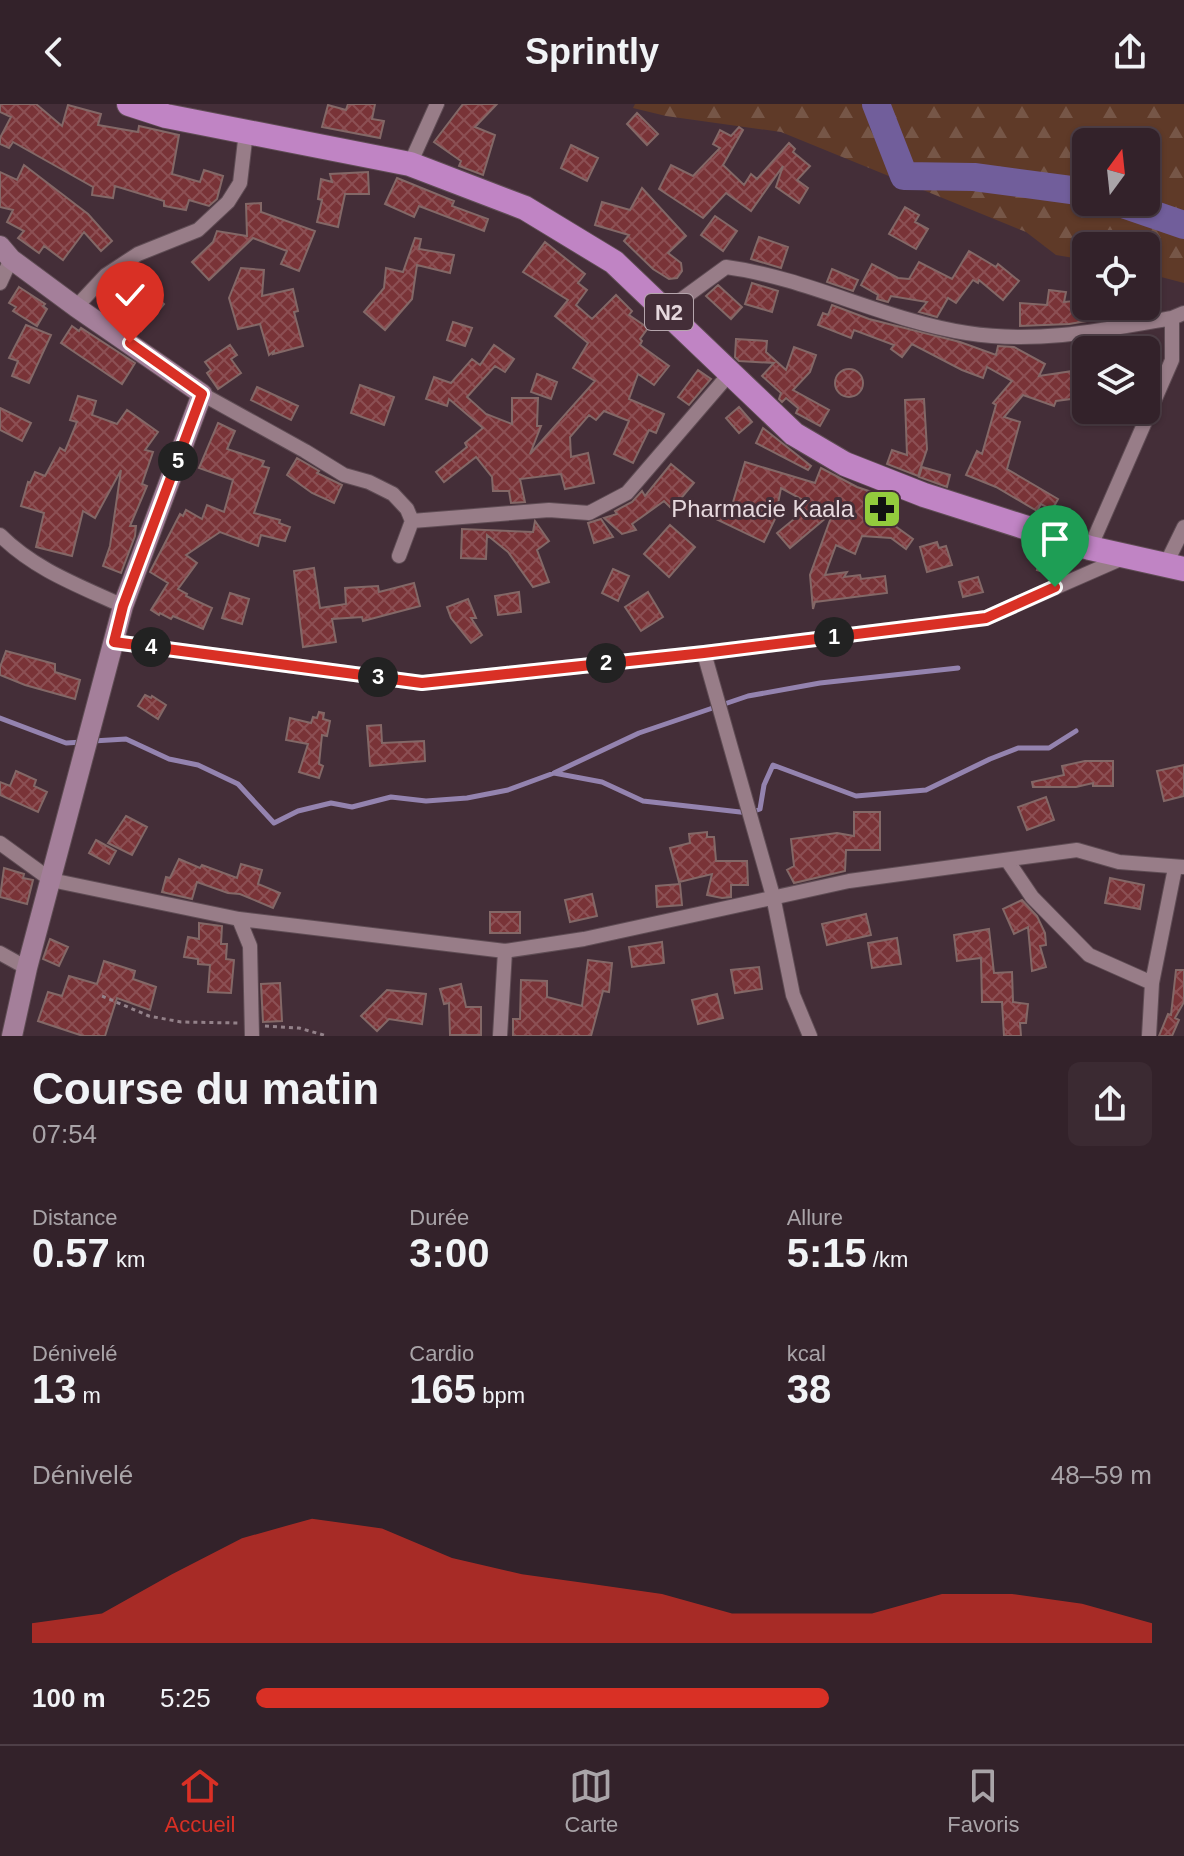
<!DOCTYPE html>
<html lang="fr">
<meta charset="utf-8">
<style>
:root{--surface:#33222a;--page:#3b2a32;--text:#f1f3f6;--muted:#a9a4a8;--line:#4e3f47;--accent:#d93025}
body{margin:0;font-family:Arial,sans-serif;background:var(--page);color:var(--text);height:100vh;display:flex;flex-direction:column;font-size:30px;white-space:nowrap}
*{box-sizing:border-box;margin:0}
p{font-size:26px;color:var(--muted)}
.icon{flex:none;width:44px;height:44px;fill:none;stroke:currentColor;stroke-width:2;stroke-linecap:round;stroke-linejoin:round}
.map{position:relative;height:932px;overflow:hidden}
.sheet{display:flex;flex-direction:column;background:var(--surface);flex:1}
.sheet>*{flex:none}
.needle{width:52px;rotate:15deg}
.controls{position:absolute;left:1072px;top:24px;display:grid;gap:16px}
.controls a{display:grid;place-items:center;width:88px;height:88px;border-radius:12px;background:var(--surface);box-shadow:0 2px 6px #0004,0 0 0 2px var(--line);font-size:40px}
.pin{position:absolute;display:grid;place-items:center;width:68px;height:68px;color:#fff;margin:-82px -34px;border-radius:50% 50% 50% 0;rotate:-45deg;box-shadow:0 0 8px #0007}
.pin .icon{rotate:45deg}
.km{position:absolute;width:40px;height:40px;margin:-20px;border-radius:50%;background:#222;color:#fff;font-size:22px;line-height:40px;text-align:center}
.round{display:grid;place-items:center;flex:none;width:84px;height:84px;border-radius:12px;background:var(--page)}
.head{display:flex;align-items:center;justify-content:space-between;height:136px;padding:0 32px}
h1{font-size:44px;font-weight:700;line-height:60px}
.metrics{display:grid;grid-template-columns:repeat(3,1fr);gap:12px;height:136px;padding:8px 32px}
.metrics div{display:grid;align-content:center}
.metrics b{font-size:40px;font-weight:700}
.metrics small{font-size:22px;font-weight:400}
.metrics p{font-size:22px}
.chart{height:224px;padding:16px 32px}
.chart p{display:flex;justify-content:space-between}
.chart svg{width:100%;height:144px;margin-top:8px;fill:var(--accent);opacity:.7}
ul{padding:0 32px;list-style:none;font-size:26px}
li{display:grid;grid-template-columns:128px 96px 1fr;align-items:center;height:60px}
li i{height:20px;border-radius:10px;background:var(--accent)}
header{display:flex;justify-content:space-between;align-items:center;height:104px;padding:0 32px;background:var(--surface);font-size:36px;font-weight:700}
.tab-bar{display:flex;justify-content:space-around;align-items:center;height:112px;border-top:2px solid var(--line);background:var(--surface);font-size:22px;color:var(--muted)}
.tab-bar a{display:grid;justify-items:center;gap:4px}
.tab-bar .current{color:var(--accent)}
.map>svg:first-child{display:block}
.forest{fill:url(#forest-firs);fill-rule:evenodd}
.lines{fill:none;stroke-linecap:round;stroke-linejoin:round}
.stream{stroke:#9483af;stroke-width:5}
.river{stroke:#715e9b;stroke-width:28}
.building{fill:url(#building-cross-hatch);stroke:#836867;stroke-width:2}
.street-casing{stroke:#5f4c54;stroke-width:16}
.secondary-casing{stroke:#5f4c54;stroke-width:22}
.highway-casing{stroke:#5f4c54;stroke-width:26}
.path{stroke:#938189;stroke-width:3;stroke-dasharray:4 4;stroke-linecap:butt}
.street{stroke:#987d88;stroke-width:14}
.secondary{stroke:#a47f9a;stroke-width:20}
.highway{stroke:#c084c4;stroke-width:24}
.route-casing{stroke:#fff;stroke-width:16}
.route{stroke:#d93025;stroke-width:10}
.labels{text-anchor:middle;stroke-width:6;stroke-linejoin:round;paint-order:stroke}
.shield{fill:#442e38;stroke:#b5a5ac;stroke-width:2}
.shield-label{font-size:22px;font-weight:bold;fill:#e6d8dd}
.poi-label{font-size:24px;fill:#e6d8dd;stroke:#442e38;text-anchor:end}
</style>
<header><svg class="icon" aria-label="back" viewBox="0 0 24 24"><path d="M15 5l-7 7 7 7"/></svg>Sprintly<svg class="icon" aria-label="share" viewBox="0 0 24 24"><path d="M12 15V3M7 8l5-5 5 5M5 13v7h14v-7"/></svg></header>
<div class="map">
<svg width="1184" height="932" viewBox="0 0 1184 932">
<defs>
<pattern id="forest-firs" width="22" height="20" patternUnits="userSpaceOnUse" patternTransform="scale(2)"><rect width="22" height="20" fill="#5f3a28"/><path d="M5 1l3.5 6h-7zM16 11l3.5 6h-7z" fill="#765647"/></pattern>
<pattern id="building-cross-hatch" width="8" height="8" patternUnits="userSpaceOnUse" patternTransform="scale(2)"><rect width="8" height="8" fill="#793337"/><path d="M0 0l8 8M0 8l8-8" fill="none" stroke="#8c5054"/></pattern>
</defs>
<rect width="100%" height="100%" fill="#442e38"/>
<path class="forest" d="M635 0H1184V179L1146 169V142H1086V156L1056 151 1026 128 781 28 666 12 633 4ZM1086 38H1146V98H1086Z"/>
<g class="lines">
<path class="stream" d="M0 614 66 639 83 638
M93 637 126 635 169 655 198 661 238 680 274 719 298 707 331 699 352 703 391 693 426 697 467 694 508 686 554 669 639 629 748 592 820 579 958 564
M554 669 602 678 643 697 749 709 760 705 764 681 773 661 856 692 926 686 990 655 1018 644H1049L1076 627"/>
<path class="river" d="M876 0 904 72 974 73 1086 88
M1117 98 1184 121"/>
</g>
<path class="building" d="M0 0H36L62 22 68 1 101 10 98 21 138 28 139 22 179 31 172 70 200 78 204 66 223 72 217 95 209 102 189 96 186 106 164 102V97L115 82 113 94 92 91 93 83 13 38 9 44 0 40V34L11 13 0 8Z
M348 0H375L372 15 384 17 380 34 322 23 328 1 346 6Z
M463 0H497L475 23 495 31 483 71 459 62 461 57 434 38Z
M637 9 658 30 647 41 627 20Z
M739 23 743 26 723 61 744 81 751 70 757 75 789 39 795 45 793 48 810 62 797 76 808 84 799 99 776 83 783 62 751 107 726 89 703 114 659 85 671 61 693 72 720 44 713 40 720 26 731 32Z
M571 41 598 54 587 77 561 64Z
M24 61 88 110 112 137 101 147 84 128 63 156 44 142 39 149 18 134 24 127 7 118 13 106 0 103V68L17 76Z
M368 68 369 90H345L338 123 317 118 322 96 318 95 321 75 332 78 330 70Z
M397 74 454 97 452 102 488 115 484 127 419 102 414 113 385 100Z
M642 84 686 132 668 149 681 159 682 167 677 174 669 175 653 165 624 137 629 131 595 121 602 98 630 106Z
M261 99V108L315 127 299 167 281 160 287 147 253 134 209 176 192 158 213 138 217 127 247 132 246 100Z
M905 103 919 111 915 118 928 125 916 145 889 130Z
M715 112 737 127 723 147 701 131Z
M759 133 788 143 781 164 751 155Z
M415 134 421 135 419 145 454 151 450 169 417 161 412 195 385 226 364 208 384 184 386 164 403 168Z
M545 138 585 170 578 179 587 186 576 201 592 215 616 191 632 207 629 211 648 224 640 235 642 237 640 241 669 262 654 281 638 270 629 295 664 310 656 329 649 326 633 359 614 350 629 317 604 307 596 316 589 311 570 333 571 353 588 349 594 379 565 385 561 370 520 375 525 398 511 399 509 387H493L492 373 476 353 444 378 436 368 467 343 465 339 483 324 449 295 447 302 426 295 434 273 451 279 472 255 480 261 494 241 514 255 505 268 495 262 467 293 486 310 512 320V294H538L537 322H541L530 350 595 277 573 264 588 239 555 212 568 196 523 168Z
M969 147 996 163 998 160 1019 177 1003 196 979 176 978 179 973 176 956 199 948 194 937 213 919 208 927 198 891 192 888 198 877 195 878 191 861 181 872 160 898 174 909 175 919 158 952 175Z
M241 164 264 166 262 192 293 185 298 207 294 208 303 242 273 250 274 247 269 251 260 220 238 225 229 194Z
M832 165 858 176 853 187 827 178Z
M113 178 139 197 148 186 164 200 141 227 99 193Z
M752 179 778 187 772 208 745 200Z
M718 181 742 203 731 215 706 192Z
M19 183 45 200 43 202 47 205 37 222 13 207 16 203 9 199Z
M1049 186 1066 188 1064 198 1086 196V202H1146L1147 207 1069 220 1020 222V199L1047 201Z
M832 201 869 215 960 238 996 251 998 242 1014 243 1045 260 1039 272 1086 265V293L1056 297 1054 302 1023 291 1004 313 1020 318 1007 365 1058 395 1052 406 1041 400 1037 407 996 383 966 371 977 347 982 350 996 301 993 299 1012 277 987 263 983 274 962 266 912 240 902 253 891 245 894 241 854 226 851 234 818 221 823 209 828 211Z
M453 218 472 224 465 242 447 236Z
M26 221 51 231 29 279 12 272 18 257 9 254Z
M72 222 79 227 81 224 135 259 122 280 61 239Z
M736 235 767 237 766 248 786 266 794 243 816 251 810 268 793 286 829 306 820 322 796 309 798 304 786 294 782 298 779 295 781 289 762 272 774 259 739 257 735 253Z
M230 241 237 251 231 255 241 269 218 285 207 269 211 266 205 258Z
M835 279a14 14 0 1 1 28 0a14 14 0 1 1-28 0Z
M698 266 711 275 689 301 678 293Z
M537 270 557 278 551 295 531 288Z
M360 281 394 293 384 321 351 309Z
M257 283 298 302 291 316 251 296Z
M78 292 96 297 92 311 117 320 127 306 158 328 145 346 153 348 142 380 147 382 130 422H136L135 432 121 469 103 462 110 442 121 366 95 414 83 407 72 452 36 443 44 409 21 402 28 378 30 379 35 368 45 372 60 344 65 347 77 318 70 316Z
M924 295 927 345 918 372 887 360 892 346 907 351 905 296Z
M739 303 752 318 739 329 726 314Z
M0 304 31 319 22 337 0 326Z
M218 319 235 327 227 345 264 357 262 362 269 364 254 409 280 416 279 419 290 423 285 437 261 431 258 442 220 428 186 451 197 459 178 485 187 490 186 492 212 504 203 525 173 512 171 515 160 509 159 511 151 506 168 479 150 468 180 410 183 412 186 406 202 415 207 401 224 408 233 376 199 364Z
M763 324 811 362 808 366 756 339Z
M297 354 319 367 317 369 342 381 334 399 312 389 287 371Z
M745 358 815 379 821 364 857 383 898 397 891 419 913 435 906 445 891 434 862 432 855 450 836 441 825 471 847 468 844 473 860 471 861 475 885 472 887 489 815 498 813 505 810 471 833 408 790 444 777 429 799 411 805 397 781 384 775 415 764 438 716 415 722 401 731 405Z
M671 360 694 379 672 405 664 397 632 420 636 426 622 430 604 414 617 410 615 407 632 398 642 387 645 392Z
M922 363 950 371 947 383 919 373Z
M601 415 613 433 594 439 588 419Z
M535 417 549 437 537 446 549 478 533 483 508 448 487 431 486 455 461 454 462 425 533 428Z
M670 421 695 443 669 473 644 450Z
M937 438 939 444 946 442 952 461 927 468 920 443Z
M1043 447 1063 452 1058 472 1037 466Z
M314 464 320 504 346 500 345 484 378 482 379 488 414 479 420 502 363 517 362 513 332 515 336 538 303 543 294 467Z
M613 465 629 472 618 497 602 489Z
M978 473 983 488 963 493 959 478Z
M519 488 521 508 498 511 495 492Z
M648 488 663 513 641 527 625 503Z
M230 489 249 495 242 520 222 514Z
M468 495 476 514H471L482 531 471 539 451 514 447 503Z
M6 547 55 560V568L80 576 75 595 25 581 0 571V563Z
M145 591 151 594 152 592 166 601 158 615 138 602Z
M319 608 324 609 323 615 330 617 327 632 322 631 319 660 323 662 319 674 299 668 308 640 286 636 290 614 311 619 313 613 317 614Z
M381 621 382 639 424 637 425 657 370 662 367 622Z
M1085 657H1113V682H1093V679L1076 683H1033L1032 678 1064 671 1062 662Z
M1184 661V692L1164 697 1157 667Z
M16 667 36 676 34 682 47 688 38 708 0 691V678L10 682Z
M1046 693 1054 716 1027 726 1018 703Z
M854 708H880V746H846L845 767 794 779 787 766 794 762 791 735 837 729 854 732Z
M126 712 147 723 132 751 108 739Z
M707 728V733H714L716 757H747L748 781H731V793L722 794 707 791 712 770 679 778 670 744 690 739 689 730Z
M96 736 116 747 109 760 89 749Z
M179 755 200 764 202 761 237 774 241 760 262 766 258 780 280 789 273 804 240 790 228 789 197 778 192 795 162 788 166 773 170 774Z
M4 764 24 770 23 774 33 776 27 800 0 793Z
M1110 774 1144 781 1140 805 1105 799Z
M680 780 682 801 657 803 656 782Z
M592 790 597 812 570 818 565 796Z
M1022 796 1037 812 1045 829 1046 841 1040 842 1046 863 1032 867 1028 823 1014 830 1003 805Z
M490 808H520V829H490Z
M866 810 871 831 827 841 822 820Z
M199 819 222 822 221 840H227L226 855 234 856 231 889 208 888 210 861 198 860V855L184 853 188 833 199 835Z
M989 825 994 869 1012 868 1013 898 1028 900 1026 919H1020L1021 932H1004L1002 898H982L981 854 957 857 954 831Z
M897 834 901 860 872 864 868 839Z
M50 835 68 843 59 862 43 855Z
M662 838 664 859 632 863 629 843Z
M588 856 612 859 609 888 603 887 591 932H513V915H520L521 876 547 877V893L582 902Z
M104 857 135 867 133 875 156 883 150 906 117 894 105 932H83L38 917 48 888 62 892 69 872 97 880Z
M759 863 762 885 735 889 731 866Z
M1176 866H1184V898L1175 914 1179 916 1172 932H1159L1168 910 1171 911Z
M280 879 282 917 263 918 261 880Z
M461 880 466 903H481V931H450L449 899 444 900 440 885Z
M387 886 426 890 422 920 389 915 377 927 361 912Z
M717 890 723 914 698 920 692 896Z"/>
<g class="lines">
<defs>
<path id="street" d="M410 60 437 0
M0 179 11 155
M76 203 106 171 138 150 198 126 228 98 240 79 246 28
M667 206 726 163C808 174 884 216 967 229 1037 240 1104 226 1172 214L1184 209
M202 290 305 347 344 371 369 378 393 390 407 405 412 417 399 452
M412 417 549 406 589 409 627 389 731 268
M0 431C35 466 80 482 123 502
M1090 444 1172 256V214
M1165 462 1184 423
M114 538 422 579 704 549 986 514 1125 453
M704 549 773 792 793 891 810 932
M0 739 51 776 239 815 250 842 252 932
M1007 756 1032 793 1089 851 1152 879
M239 815 505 847 584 835 849 777 1077 746 1119 758 1184 763
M0 849 27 864
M500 932 505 847
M1149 932 1152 879 1175 764"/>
<path id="secondary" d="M0 142 11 155 76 203 202 290 123 502 27 864 12 932"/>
<path id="highway" d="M129 0 166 12 410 60 525 104 614 158 794 330 845 360 924 391 1090 444 1184 465"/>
</defs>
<use href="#street" class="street-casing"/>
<use href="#secondary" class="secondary-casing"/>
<use href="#highway" class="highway-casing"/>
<path class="path" d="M102 892 149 912 181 918 238 919
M265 922 299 924 327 932"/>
<use href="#street" class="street"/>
<use href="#secondary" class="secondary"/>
<use href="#highway" class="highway"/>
</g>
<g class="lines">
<defs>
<path id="route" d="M130 239 202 290 123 502 114 538 422 579 704 549 986 514 1055 483"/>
</defs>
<use href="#route" class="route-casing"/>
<use href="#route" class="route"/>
</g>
<defs>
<symbol id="pharmacy-square" viewBox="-11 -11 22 22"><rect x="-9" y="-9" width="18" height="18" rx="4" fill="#93cc3d" stroke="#442e38"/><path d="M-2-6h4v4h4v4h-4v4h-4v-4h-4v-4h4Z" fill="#111"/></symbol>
</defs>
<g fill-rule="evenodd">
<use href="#pharmacy-square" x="860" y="383" width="44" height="44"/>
</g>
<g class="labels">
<rect class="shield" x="645" y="190" width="48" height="36" rx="6"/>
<g class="shield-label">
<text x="669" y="216">N2</text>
</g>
<g class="poi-label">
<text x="854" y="413">Pharmacie Kaala</text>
</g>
</g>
</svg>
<div class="controls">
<a><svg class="needle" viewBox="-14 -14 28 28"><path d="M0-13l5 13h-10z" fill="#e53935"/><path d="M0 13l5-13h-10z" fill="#a9a4a8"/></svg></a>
<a><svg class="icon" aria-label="locate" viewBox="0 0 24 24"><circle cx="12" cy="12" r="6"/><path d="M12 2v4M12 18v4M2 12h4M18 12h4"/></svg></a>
<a><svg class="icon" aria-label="layers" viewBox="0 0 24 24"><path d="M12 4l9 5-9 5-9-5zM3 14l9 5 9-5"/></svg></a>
</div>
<div class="pin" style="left:1055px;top:483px;background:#1e9e55"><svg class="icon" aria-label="arrive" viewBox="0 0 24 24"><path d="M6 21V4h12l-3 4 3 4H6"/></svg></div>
<div class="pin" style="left:130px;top:239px;background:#d93025"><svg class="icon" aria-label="check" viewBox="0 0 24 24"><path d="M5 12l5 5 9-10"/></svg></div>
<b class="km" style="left:834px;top:533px">1</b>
<b class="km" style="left:606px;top:559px">2</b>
<b class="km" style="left:378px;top:573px">3</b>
<b class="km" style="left:151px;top:543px">4</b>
<b class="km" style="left:178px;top:357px">5</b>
</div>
<section class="sheet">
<div class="head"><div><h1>Course du matin</h1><p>07:54</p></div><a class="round"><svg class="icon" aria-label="share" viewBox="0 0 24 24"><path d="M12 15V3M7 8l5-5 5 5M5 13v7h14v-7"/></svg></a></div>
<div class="metrics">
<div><p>Distance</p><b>0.57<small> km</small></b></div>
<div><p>Durée</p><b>3:00</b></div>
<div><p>Allure</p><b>5:15<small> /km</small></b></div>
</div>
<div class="metrics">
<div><p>Dénivelé</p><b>13<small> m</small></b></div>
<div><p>Cardio</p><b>165<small> bpm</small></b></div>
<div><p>kcal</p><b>38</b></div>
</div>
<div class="chart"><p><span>Dénivelé</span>48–59 m</p>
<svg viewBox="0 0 160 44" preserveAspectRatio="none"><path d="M0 44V38L10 35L20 23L30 12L40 6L50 9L60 18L70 23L80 26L90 29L100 35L110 35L120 35L130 29L140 29L150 32L160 38V44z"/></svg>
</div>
<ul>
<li><b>100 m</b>5:25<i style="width:64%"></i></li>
</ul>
</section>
<nav class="tab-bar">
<a class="current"><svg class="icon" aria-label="home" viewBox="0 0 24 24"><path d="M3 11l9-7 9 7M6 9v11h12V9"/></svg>Accueil</a>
<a><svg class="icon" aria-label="map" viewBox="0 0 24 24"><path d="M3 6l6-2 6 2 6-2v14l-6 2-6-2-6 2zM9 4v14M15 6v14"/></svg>Carte</a>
<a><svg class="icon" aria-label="saved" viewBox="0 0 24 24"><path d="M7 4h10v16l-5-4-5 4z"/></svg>Favoris</a>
</nav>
